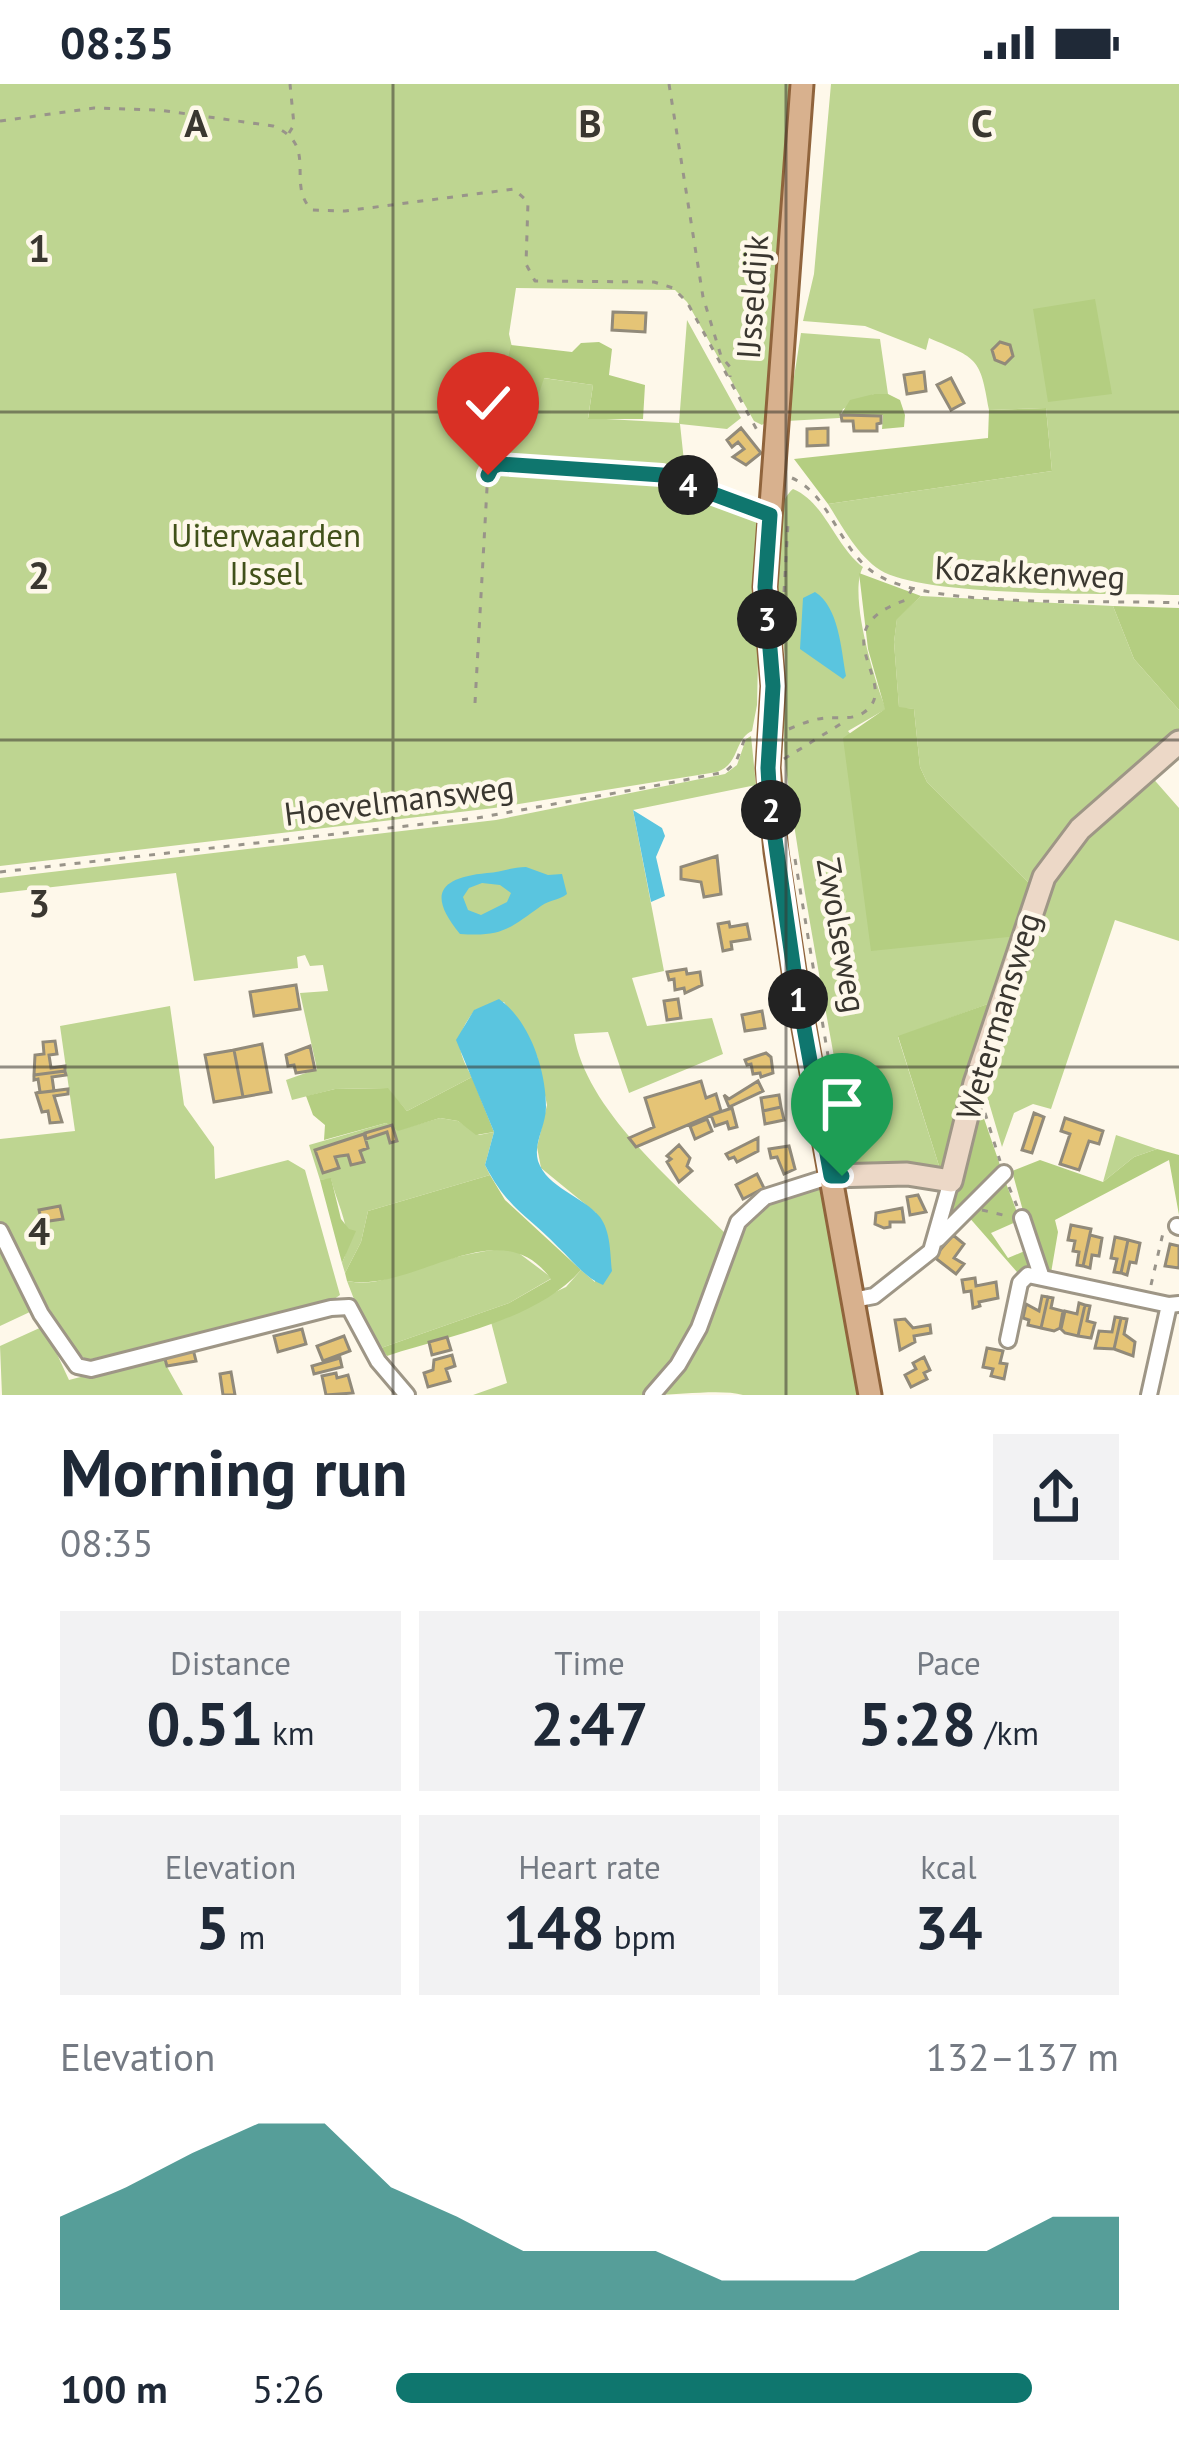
<!DOCTYPE html>
<meta charset="utf-8">
<style>
:root{--surface:#fff;--page:#f2f2f3;--text:#1f2937;--muted:#747a83;--accent:#0f766e}
body{margin:0;font-family:"PT Sans",sans-serif;background:var(--page);color:var(--text);height:100vh;display:flex;flex-direction:column;font-size:45px;white-space:nowrap}
*{box-sizing:border-box;margin:0}
p{font-size:39px;color:var(--muted)}
.icon{flex:none;width:66px;height:66px;fill:none;stroke:currentColor;stroke-width:2;stroke-linecap:round;stroke-linejoin:round}
.map{position:relative;height:1311px;overflow:hidden}
.side{display:flex;flex-direction:column;background:var(--surface);flex:1}
.side>*{flex:none}
.pin{position:absolute;display:grid;place-items:center;width:102px;height:102px;color:#fff;margin:-123px -51px;border-radius:50% 50% 50% 0;rotate:-45deg;box-shadow:0 0 12px #0007}
.pin .icon{rotate:45deg}
.km{position:absolute;width:60px;height:60px;margin:-30px;border-radius:50%;background:#222;color:#fff;font-size:33px;line-height:60px;text-align:center}
.round{display:grid;place-items:center;flex:none;width:126px;height:126px;border-radius:0px;background:var(--page)}
.headline{display:flex;align-items:center;justify-content:space-between;height:204px;padding:0 60px}
h1{font-size:66px;font-weight:600;line-height:90px}
.metrics{display:grid;grid-template-columns:repeat(3,1fr);gap:18px;height:204px;padding:12px 60px}
.metrics div{display:grid;align-content:center;border-radius:0px;background:var(--page);text-align:center}
.metrics b{font-size:60px;font-weight:600}
.metrics small{font-size:33px;font-weight:400}
.metrics p{font-size:33px}
.chart{height:336px;padding:24px 60px}
.chart p{display:flex;justify-content:space-between}
.chart svg{width:100%;height:216px;margin-top:12px;fill:var(--accent);opacity:.7}
ul{padding:0 60px;list-style:none;font-size:39px}
li{display:grid;grid-template-columns:192px 144px 1fr;align-items:center;height:90px}
li i{height:30px;border-radius:15px;background:var(--accent)}
.status{display:flex;justify-content:space-between;align-items:center;height:84px;padding:0 60px;background:var(--surface);direction:ltr}
.status svg{height:33px;fill:currentColor}
.map>svg:first-child{display:block}
.green{fill:#bed591}
.forest{fill:#b4ce81}
.water{fill:#5ac5df;fill-rule:evenodd}
.building{fill:#e5c476;stroke:#918a7a;stroke-width:3}
.lines{fill:none;stroke-linecap:round;stroke-linejoin:round}
.street-casing{stroke:#9e9686;stroke-width:20}
.secondary-casing{stroke:#9e9686;stroke-width:27}
.primary-casing{stroke:#90643c;stroke-width:27}
.path{stroke:#99948a;stroke-width:3;stroke-dasharray:6 9;stroke-linecap:butt}
.street{stroke:#fff;stroke-width:14}
.secondary{stroke:#ecd8c7;stroke-width:21}
.primary{stroke:#d8b18e;stroke-width:21}
.route-casing{stroke:#fff;stroke-width:24}
.route{stroke:#0f766e;stroke-width:15}
.grid{fill:none;stroke:#3a3730;stroke-width:3;stroke-opacity:0.55}
.labels{text-anchor:middle;stroke-width:9;stroke-linejoin:round;paint-order:stroke}
.street-label{font-size:33px;fill:#3a3730;stroke:#fef8ea}
.park-label{font-size:33px;fill:#41511a;stroke:#fef8ea}
.grid-label{font-size:39px;text-anchor:middle;font-weight:bold;fill:#3a3730;stroke:#fef8ea;stroke-width:9;stroke-linejoin:round;paint-order:stroke}
</style>
<div class="status"><b>08:35</b><svg viewBox="0 0 49 12"><path d="M0 12V9h3v3zM5 12V6h3v6zM10 12V3h3v9zM15 12V0h3v12zM26 1h20v11H26zM47 4h2v5h-2z"/></svg></div>
<div class="map">
<svg width="1179" height="1311" viewBox="0 0 1179 1311">
<rect width="100%" height="100%" fill="#fef8ea"/>
<path class="green" d="M0 0H795L768 336 762 341 754 337 687 218 675 206 516 204 509 250 512 263 495 331 532 332 543 294 593 301 588 334 679 339 687 236 741 334 727 345 680 340 686 396 717 408 718 419 728 418 755 429 761 441 757 621 752 647C734 655 740 680 717 688L494 724 0 782Z
M831 0H1179V511C1118 509 924 514 880 486 857 471 842 442 828 420L1052 387 1046 324 989 326C980 273 978 275 929 254L926 266 865 242 803 237 814 190Z
M801 249 880 255 888 310H874L843 325 839 334 787 337Z
M793 405C825 418 835 462 863 483 848 510 874 595 886 625L848 647 1018 852 996 917 898 953 940 1085 847 1086 844 1067 847 1046C826 925 802 805 786 684 781 648 787 610 785 574 782 536 762 430 793 405Z
M921 512 1113 522 1134 575 1179 626V650L1034 804 927 698 920 683 914 625 899 624 894 558 897 534Z
M751 652 756 701 633 726 664 887 632 894 647 942 712 934 723 970 629 1009 608 948 574 950C585 1025 674 1098 726 1150 711 1215 688 1260 645 1311H473L507 1299 491 1238 566 1203 581 1186 595 1198 596 1129 541 1084 537 1063 547 1021 537 972 504 918 475 926C455 951 456 965 472 993L407 1027 387 1004 335 1005 292 1016 286 996 317 985 300 909 328 907 323 881 310 882 305 871 297 873 298 884 194 897 176 789 0 809V794L496 736 725 690 737 681 746 655Z
M1150 691 1179 724V857L1115 836 1051 1025 1033 1020 1014 1029 1002 1063 982 995 1045 810 1072 764Z
M170 922 184 1021 214 1063 215 1095 288 1076 305 1086 340 1211 330 1218 269 1235 87 1276 72 1265 0 1137V1055L75 1047 60 942Z
M440 1034 458 1037 479 1051 494 1048 485 1081 490 1091 368 1127 361 1158 345 1189 342 1179C356 1151 338 1124 331 1095L320 1096 309 1061 386 1039 398 1046Z
M1116 1051 1157 1065 1134 1073 1103 1098Z
M820 1105 824 1108 864 1311H743C721 1305 680 1311 655 1311 694 1266 719 1152 758 1124 776 1111 799 1108 820 1105Z
M0 1156 32 1227 0 1242Z
M512 1164 552 1194 509 1219 381 1264 357 1223 347 1197C375 1202 388 1194 414 1185 445 1175 480 1166 512 1164Z
M44 1242 69 1296 161 1272 183 1311H2L0 1262Z"/>
<path class="forest" d="M1095 215 1112 310 1048 318 1033 225Z
M599 258 612 265 609 291 645 301 643 335H588L593 301 544 294 532 332H495L511 261 572 268 581 259Z
M874 310H888L900 316 905 331 904 343 882 345 883 331 839 334 850 316Z
M1046 324 1052 387 828 420 794 375 988 354 989 326Z
M859 489 921 512 897 535 894 558 899 623 914 625 920 683 927 698 1034 804 1018 852 871 867 843 654 885 625 868 565Z
M1113 522 1179 524V626L1134 575Z
M996 917 943 1084 940 1085 898 952Z
M472 993 494 1048 476 1051 458 1037 440 1034 398 1047 386 1039 324 1056 325 1041 313 1031 306 1012 335 1005 388 1004 407 1027Z
M977 1014 1002 1087 958 1132 944 1138Z
M1157 1065 1179 1071V1131L1169 1076 1055 1136 1058 1148 1051 1189 1047 1187 1025 1134 1012 1087 1040 1076 1103 1098 1134 1073Z
M490 1091 505 1116 581 1186C536 1237 450 1251 387 1272L381 1264 509 1219 551 1195C499 1123 413 1210 347 1197L345 1189 361 1158 368 1127Z
M331 1094 341 1135 349 1145 356 1147 342 1179 320 1096Z
M1004 1094 1020 1136 991 1149 1008 1174 1027 1166 1035 1180 1031 1189 1017 1188 967 1131Z"/>
<path class="water" d="M815 508C839 523 841 565 846 592L843 595 800 565 803 514Z
M633 726 662 744 665 752 656 773 665 812 651 818Z
M526 783 548 791 562 790 567 810C558 817 551 815 541 822 509 845 502 853 460 850 428 811 438 794 487 789 501 788 512 783 526 783ZM482 799 500 801 511 809 507 818 481 831 468 826 463 813 469 804Z
M499 915C530 937 546 986 546 1023 546 1042 533 1059 538 1077 547 1104 583 1112 600 1133 611 1148 610 1170 612 1187L603 1201C584 1193 573 1177 558 1163 527 1131 507 1124 485 1081L494 1048 456 956 474 926Z"/>
<path class="building" d="M613 228 646 229 645 248 612 246Z
M1000 258 1010 261 1013 272 1005 280 995 276 992 266Z
M924 288 926 307 907 310 904 291Z
M951 294 964 319 951 326 937 301Z
M841 331 881 332V339L877 340V347H854L853 337H842Z
M741 344 761 369 746 381 733 373 744 365 738 358 732 363 727 356Z
M828 344V361L807 362V345Z
M717 772 721 810 704 813 701 798 681 795V783Z
M729 838 730 843 747 840 750 855 731 858 732 865 723 867 718 840Z
M686 885 687 890 700 888 702 901 685 909 684 904 675 906 674 895 669 896 667 888Z
M296 901 300 925 254 932 250 908Z
M678 915 681 934 667 936 664 917Z
M762 927 765 944 745 947 742 931Z
M55 957 57 970 49 971 51 984 65 982V987L34 991 35 971 44 970 43 958Z
M262 960 271 1008 243 1013 234 966Z
M310 962 315 986 296 989 294 981 288 982 286 971Z
M234 966 243 1013 214 1018 205 971Z
M766 969 771 973 773 989 761 993 760 989 753 990 751 980 747 981 745 976Z
M65 987 66 991 52 993 54 1007 36 1009 40 1008 38 995 34 996V991Z
M701 997 706 1014 716 1010 721 1027 636 1063 629 1054 654 1043 645 1014Z
M758 997 763 1007 729 1023 724 1011 729 1015Z
M68 1005V1010L54 1012 62 1038 50 1039 48 1027 42 1028 36 1009Z
M779 1011 781 1023 763 1027 761 1014Z
M781 1023 784 1036 765 1040 763 1027Z
M732 1024 737 1043 729 1045 727 1038 715 1042 711 1031Z
M1034 1029 1044 1033 1032 1069 1022 1066Z
M1065 1034 1103 1047 1099 1060 1089 1057 1079 1086 1060 1080 1070 1050 1061 1047Z
M707 1035 712 1047 695 1055 690 1042Z
M392 1041 397 1057 390 1059 387 1048 366 1055 365 1049Z
M364 1050 368 1064 360 1067 364 1078 351 1081 348 1071 340 1072 335 1073 339 1084 323 1089 315 1066Z
M758 1054V1067L737 1078 734 1073 729 1075 726 1070Z
M679 1061 690 1074 687 1082 692 1087 679 1098 667 1078 671 1075 667 1072Z
M789 1062 795 1085 784 1090 777 1073 771 1074 769 1065Z
M757 1090 764 1104 743 1115 736 1101Z
M918 1111 926 1128 910 1131 907 1113Z
M60 1122 63 1135 42 1138 39 1126Z
M902 1124 904 1138H890V1143L884 1144 875 1140 876 1129Z
M1071 1141 1091 1145 1083 1182 1077 1181 1079 1168 1073 1167 1075 1157 1068 1156Z
M953 1151 964 1160 954 1174 964 1180 956 1190 934 1173Z
M1090 1151 1102 1154 1099 1172 1092 1171 1090 1184 1083 1182Z
M1115 1153 1128 1156 1121 1189 1114 1188 1117 1175 1111 1174Z
M1128 1156 1140 1159 1136 1179 1130 1178 1127 1191 1121 1189Z
M1170 1160 1179 1162V1184L1165 1182Z
M975 1194 976 1202 996 1198 998 1214 979 1218 980 1222 973 1224 971 1207 964 1208 962 1196Z
M1042 1212 1048 1213 1041 1244 1028 1241 1029 1236 1023 1234 1026 1220 1039 1227Z
M1048 1213 1053 1214 1051 1224 1063 1227 1060 1244 1054 1247 1041 1244Z
M1079 1219 1085 1221 1078 1252 1065 1249 1061 1245 1065 1227 1077 1230Z
M1085 1221 1090 1222 1087 1237 1095 1239 1091 1254 1078 1252Z
M1115 1233 1121 1234 1114 1265 1095 1264 1099 1247 1112 1248Z
M1121 1234 1127 1235 1124 1250 1135 1258 1133 1272 1114 1265Z
M905 1235 913 1244 930 1241 931 1249 914 1252 915 1258 900 1266 895 1236Z
M302 1245 306 1260 278 1268 274 1252Z
M344 1252 350 1267 323 1277 317 1262Z
M447 1253 451 1266 432 1271 429 1258Z
M987 1264 1003 1267 1000 1279 1007 1280 1004 1295 991 1292 993 1285 983 1283Z
M193 1265 196 1277 167 1282 164 1272Z
M452 1271 455 1282 446 1285 450 1297 428 1303 424 1289 433 1286 434 1276Z
M924 1273 930 1286 924 1289 927 1295 911 1303 905 1291 916 1285 913 1279Z
M340 1274 342 1283 314 1290 312 1282Z
M231 1288 235 1311H223L220 1290Z
M336 1289 337 1294 348 1291 353 1309 326 1311 322 1292Z"/>
<g class="lines">
<defs>
<path id="street" d="M1022 1134 1042 1194
M1177 1142 1179 1143
M0 1147 41 1230 77 1282 91 1285 331 1224 349 1223 378 1277 407 1311
M938 1155 1004 1089
M853 1216 874 1212 931 1167 951 1097
M1008 1256 1020 1199 1028 1191 1169 1221 1179 1220
M652 1311 678 1281 699 1244 738 1138 765 1113 831 1092
M1149 1311 1169 1221"/>
<path id="secondary" d="M831 1092 907 1090 951 1097 975 999 1044 793 1080 745 1179 658"/>
<path id="primary" d="M802 0 765 503 773 602 768 684 776 768 795 894 870 1311"/>
</defs>
<use href="#street" class="street-casing"/>
<use href="#secondary" class="secondary-casing"/>
<use href="#primary" class="primary-casing"/>
<path class="path" d="M669 0 703 213 721 272 730 283V293
M0 37 94 24 159 26 273 42C320 61 285 100 312 126L345 127 514 105 528 118 526 180 535 197 654 198 673 204 687 218 757 346
M289 49 294 41 290 0
M792 394C831 411 839 467 876 490 932 526 1107 515 1179 519
M784 508 788 440
M475 619 487 404 492 383 499 380 661 391 756 426
M789 645C801 640 813 635 825 634 837 633 853 636 863 629 906 601 815 547 906 516L912 505
M784 675 847 636
M795 775 842 1055
M0 788 477 734 659 701 725 688 736 678 745 654 751 650
M985 1029 1000 1077
M1009 1103 1017 1122
M982 1126 1007 1132
M1151 1201 1163 1149 1167 1150"/>
<use href="#street" class="street"/>
<use href="#secondary" class="secondary"/>
<use href="#primary" class="primary"/>
</g>
<g class="lines">
<defs>
<path id="route" d="M488 391 492 383 499 380 662 391 770 431 765 503 773 602 768 684 770 720 795 894 831 1092H842"/>
</defs>
<use href="#route" class="route-casing"/>
<use href="#route" class="route"/>
</g>
<path class="grid" d="M393 0V1311M786 0V1311M0 328H1179M0 656H1179M0 983H1179"/>
<g class="labels">
<g class="street-label">
<text transform="translate(752 213) rotate(-86)" y="12">IJsseldijk</text>
<text transform="translate(1030 488) rotate(3)" y="12">Kozakkenweg</text>
<text transform="translate(399 716) rotate(-7)" y="12">Hoevelmansweg</text>
<text transform="translate(842 851) rotate(80)" y="12">Zwolseweg</text>
<text transform="translate(998 932) rotate(-73)" y="12">Wetermansweg</text>
</g>
<g class="park-label">
<text x="266" y="463">Uiterwaarden<tspan x="266" dy="38">IJssel</tspan></text>
</g>
</g>
<g class="grid-label">
<text x="196" y="53">A</text>
<text x="590" y="53">B</text>
<text x="982" y="53">C</text>
<text x="39" y="178">1</text>
<text x="39" y="505">2</text>
<text x="39" y="833">3</text>
<text x="39" y="1161">4</text>
</g>
</svg>
<div class="pin" style="left:842px;top:1092px;background:#1e9e55"><svg class="icon" aria-label="arrive" viewBox="0 0 24 24"><path d="M6 21V4h12l-3 4 3 4H6"/></svg></div>
<div class="pin" style="left:488px;top:391px;background:#d93025"><svg class="icon" aria-label="check" viewBox="0 0 24 24"><path d="M5 12l5 5 9-10"/></svg></div>
<b class="km" style="left:798px;top:915px">1</b>
<b class="km" style="left:771px;top:726px">2</b>
<b class="km" style="left:767px;top:535px">3</b>
<b class="km" style="left:688px;top:401px">4</b>
</div>
<section class="side">
<div class="headline"><div><h1>Morning run</h1><p>08:35</p></div><a class="round"><svg class="icon" aria-label="share" viewBox="0 0 24 24"><path d="M12 15V3M7 8l5-5 5 5M5 13v7h14v-7"/></svg></a></div>
<div class="metrics">
<div><p>Distance</p><b>0.51<small> km</small></b></div>
<div><p>Time</p><b>2:47</b></div>
<div><p>Pace</p><b>5:28<small> /km</small></b></div>
</div>
<div class="metrics">
<div><p>Elevation</p><b>5<small> m</small></b></div>
<div><p>Heart rate</p><b>148<small> bpm</small></b></div>
<div><p>kcal</p><b>34</b></div>
</div>
<div class="chart"><p><span>Elevation</span>132–137 m</p>
<svg viewBox="0 0 160 44" preserveAspectRatio="none"><path d="M0 44V25L10 19L20 12L30 6L40 6L50 19L60 25L70 32L80 32L90 32L100 38L110 38L120 38L130 32L140 32L150 25L160 25V44z"/></svg>
</div>
<ul>
<li><b>100 m</b>5:26<i style="width:88%"></i></li>
</ul>
</section>
